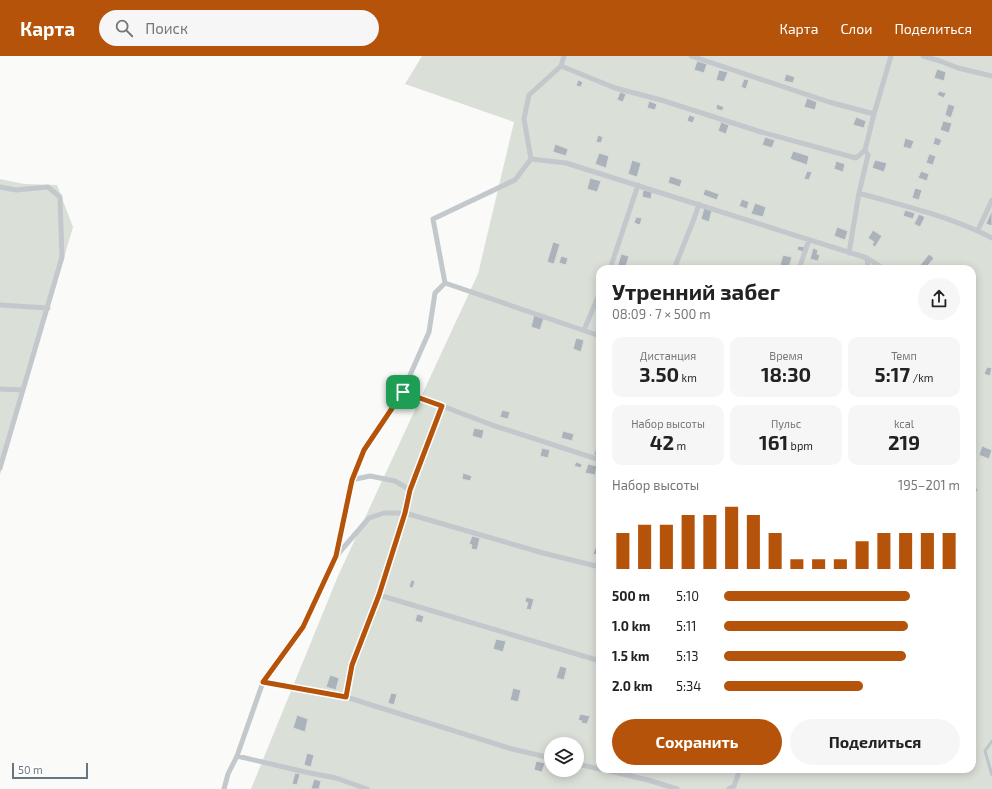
<!DOCTYPE html>
<html lang="ru">
<meta charset="utf-8">
<style>
:root{--surface:#fff;--page:#f6f6f6;--text:#222;--muted:#767676;--accent:#b45309}
body{margin:0;font-family:"Exo 2",sans-serif;background:var(--page);color:var(--text);height:100vh;display:flex;flex-direction:column;font-size:15px;white-space:nowrap}
*{box-sizing:border-box;margin:0}
p{font-size:13px;color:var(--muted)}
.icon{flex:none;width:22px;height:22px;fill:none;stroke:currentColor;stroke-width:2;stroke-linecap:round;stroke-linejoin:round}
.map{position:relative;flex:1;overflow:hidden}
.sheet{position:absolute;left:596px;top:209px;width:380px;height:508px;display:flex;flex-direction:column;background:var(--surface);border-radius:12px;box-shadow:0 2px 10px #0003}
.sheet>*{flex:none}
.controls{position:absolute;left:544px;top:681px;display:grid;gap:8px}
.controls a{display:grid;place-items:center;width:40px;height:40px;border-radius:50%;background:var(--surface);box-shadow:0 2px 10px #0003;font-size:20px}
.scale{position:absolute;left:12px;bottom:10px;width:76px;box-sizing:border-box;padding-left:4px;border:2px solid #657683;border-top:0;font-size:11px;line-height:14px;white-space:nowrap;color:#657683;-webkit-text-stroke:3px #fff;paint-order:stroke}
.pin{position:absolute;display:grid;place-items:center;width:34px;height:34px;color:#fff;margin:-17px;border-radius:8px;box-shadow:0 2px 6px #0006}
.round{display:grid;place-items:center;flex:none;width:42px;height:42px;border-radius:21px;background:var(--page)}
.headline{display:flex;align-items:center;justify-content:space-between;height:68px;padding:0 16px}
h1{font-size:22px;font-weight:700;line-height:30px}
.stats{display:grid;grid-template-columns:repeat(3,1fr);gap:6px;height:68px;padding:4px 16px}
.stats div{display:grid;align-content:center;border-radius:10px;background:var(--page);text-align:center}
.stats b{font-size:20px;font-weight:700}
.stats small{font-size:11px;font-weight:400}
.stats p{font-size:11px}
.chart{height:112px;padding:8px 16px}
.chart p{display:flex;justify-content:space-between}
.chart svg{width:100%;height:72px;margin-top:4px;stroke:var(--accent);stroke-width:6}
.action{display:flex;gap:8px;margin-top:auto;padding:8px 16px}
.action a{flex:1;height:46px;border-radius:24px;background:var(--accent);color:#fff;font-size:16px;font-weight:700;line-height:46px;text-align:center}
.action a+a{background:var(--page);color:var(--text)}
ul{padding:0 16px;list-style:none;font-size:13px}
li{display:grid;grid-template-columns:64px 48px 1fr;align-items:center;height:30px}
li i{height:10px;border-radius:5px;background:var(--accent)}
header{display:flex;align-items:center;gap:24px;box-sizing:border-box;height:56px;padding:0 20px;background:var(--accent);color:#fff}
header strong{font-size:19px}
nav{display:flex;gap:22px;margin-inline-start:auto;font-size:14px}
.search{width:280px;height:36px;background:var(--page);display:flex;align-items:center;gap:10px;box-sizing:border-box;padding:0 14px;border-radius:22px;color:var(--muted);font-size:15px}
.map>svg:first-child{display:block}
.green{fill:#dadfd7;fill-rule:evenodd}
.lines{fill:none;stroke-linecap:round;stroke-linejoin:round}
.stream{stroke:#bbc7cb;stroke-width:3}
.building{fill:#aab3b9;stroke:#dcdcda}
.lane{stroke:#c3c8cc;stroke-width:5}
.route-casing{stroke:#fff;stroke-width:8}
.route{stroke:#b45309;stroke-width:5}
</style>
<header>
<strong>Карта</strong>
<div class="search"><svg class="icon" aria-label="search" viewBox="0 0 24 24"><circle cx="10" cy="10" r="6"/><path d="M15 15l6 6"/></svg>Поиск</div>
<nav><a>Карта</a><a>Слои</a><a>Поделиться</a></nav>
</header>
<div class="map">
<svg width="992" height="733" viewBox="0 0 992 733">
<rect width="100%" height="100%" fill="#fafaf8"/>
<path class="green" d="M422 0H992V733H251L338 520 478 218 514 66 405 28ZM600 213H972V713H600ZM551 688H577V714H551Z
M0 123 24 128 57 129 73 171 0 419Z"/>
<g class="lines">
<path class="stream" d="M992 685 985 695 992 719"/>
</g>
<path class="building" d="M697 5 707 8 704 17 694 14Z
M937 13 946 16 944 25 934 22Z
M719 14 728 16 724 26 716 24Z
M786 18 795 21 793 27 784 25Z
M744 23 749 24 746 33 741 31Z
M578 24 583 26 581 31 576 30Z
M939 35 946 37 944 42 937 39Z
M620 36 626 38 623 46 617 44Z
M807 42 817 46 815 54 804 51Z
M649 45 657 48 655 54 647 52Z
M717 48 724 51 722 55 716 53Z
M948 48 955 50 951 62 945 59Z
M689 59 695 61 693 67 687 65Z
M856 61 866 65 864 72 853 69Z
M943 65 952 67 949 77 940 74Z
M721 66 729 69 726 78 718 75Z
M598 79 603 81 601 87 596 86Z
M765 81 775 84 772 92 762 89Z
M935 81 942 84 939 90 933 88Z
M905 82 914 85 911 93 903 91Z
M555 88 568 93 566 100 553 96Z
M793 95 809 100 807 109 790 103Z
M599 97 609 100 606 112 595 108Z
M929 98 936 100 933 109 926 107Z
M632 104 641 107 637 121 628 118Z
M875 104 887 107 884 116 872 112Z
M836 105 845 108 843 116 834 113Z
M807 115 812 116 809 124 804 123Z
M921 115 929 118 927 125 918 122Z
M670 120 682 124 680 131 668 127Z
M590 122 601 125 597 136 587 133Z
M915 132 922 134 919 144 912 142Z
M705 133 719 138 717 144 703 139Z
M643 134 652 136 651 143 642 141Z
M742 143 749 146 747 153 739 150Z
M755 147 766 151 763 161 751 158Z
M704 152 712 154 709 166 701 163Z
M905 154 915 157 913 163 903 160Z
M991 156H992V170L986 168Z
M919 158 925 161 920 171 914 168Z
M636 161 642 162 640 169 634 167Z
M837 171 848 175 845 184 834 180Z
M873 174 882 180 875 191 872 189 874 186 868 182Z
M553 186 560 188 554 208 547 206Z
M798 190 805 191 804 196 797 194Z
M813 192 818 194 817 198 820 199 818 205 810 203Z
M621 198 629 200 625 213 617 212Z
M929 198 934 202 925 213H920L918 212Z
M783 199 792 201 789 211 780 209Z
M561 200 568 202 566 209 559 207Z
M534 259 544 262 540 274 531 271Z
M576 282 584 284 581 296 573 293Z
M987 311 992 312 990 320 984 318Z
M502 354 510 356 508 363 500 361Z
M474 372 484 374 482 383 472 380Z
M563 375 574 378 572 385 561 382Z
M597 388 600 389V401L594 399Z
M982 390 992 394 989 403 979 399Z
M542 392 550 394 548 402 540 400Z
M576 406 582 408 581 412 574 410Z
M588 408 597 410 595 419 585 417Z
M463 417 472 420 470 425 462 423Z
M972 430 978 433 974 440 972 439Z
M472 480 480 482 477 494 471 493 472 489 469 488Z
M595 492 600 493V500L593 498Z
M411 524 415 525 413 532 409 531Z
M526 541 534 543 531 554 526 553 528 547 525 546Z
M417 558 424 560 422 567 415 565Z
M496 583 506 585 503 596 493 593Z
M560 610 567 612 564 624 556 622Z
M330 619 339 622 336 634 326 631Z
M513 632 521 634 518 646 510 644Z
M391 637 397 638 394 649 388 647Z
M580 658 590 660 587 668 581 667 582 665 578 664Z
M297 659 308 663 305 676 293 672Z
M307 697 314 699 311 711 304 709Z
M536 705 545 707 542 716 534 714Z
M295 717 300 718 297 729 292 728Z
M314 723 321 725 319 733H311Z"/>
<g class="lines">
<path class="lane" d="M691 0 829 46 874 58
M923 0 940 5 958 12 992 20
M561 10 615 32 661 44 761 76 856 102 865 94 874 58 891 0
M531 103 566 107 867 202 884 213
M0 131 16 134 48 131 60 141 62 201 0 412
M859 137C903 150 951 160 992 182
M978 174 992 144
M849 197 859 137 868 99 865 94
M867 202 868 213
M610 213 638 129
M674 213 694 163 699 148
M799 213 809 184
M445 227 600 280
M0 249 48 252
M584 274 600 236
M0 333 22 334
M403 335 492 369 600 404
M442 350 410 434 405 457 543 497 600 511
M351 424 370 420 395 425 410 434
M338 498 369 462 384 457H405L379 539 352 609 346 641
M379 539 600 605
M237 700 305 716 336 722 367 733
M551 702 512 693 346 641 263 626 303 571 337 501 351 424 363 394 403 335 429 276 435 237 445 227 433 163 515 124 531 103 524 63 529 39 561 10 564 0
M577 708 600 713
M601 713 648 724 677 733
M224 733 228 718 237 700 263 626
M729 733 734 730 740 713"/>
</g>
<g class="lines">
<defs>
<path id="route" d="M403 336 442 350 410 434 405 457 379 539 352 609 346 641 263 626 303 571 336 500 352 424 364 394Z"/>
</defs>
<use href="#route" class="route-casing"/>
<use href="#route" class="route"/>
</g>
</svg>
<div class="controls">
<a><svg class="icon" aria-label="layers" viewBox="0 0 24 24"><path d="M12 4l9 5-9 5-9-5zM3 14l9 5 9-5"/></svg></a>
</div>
<div class="scale">50 m</div>
<div class="pin" style="left:403px;top:336px;background:#1e9e55"><svg class="icon" aria-label="arrive" viewBox="0 0 24 24"><path d="M6 21V4h12l-3 4 3 4H6"/></svg></div>
<section class="sheet">
<div class="headline"><div><h1>Утренний забег</h1><p>08:09 · 7 × 500 m</p></div><a class="round"><svg class="icon" aria-label="share" viewBox="0 0 24 24"><path d="M12 15V3M7 8l5-5 5 5M5 13v7h14v-7"/></svg></a></div>
<div class="stats">
<div><p>Дистанция</p><b>3.50<small> km</small></b></div>
<div><p>Время</p><b>18:30</b></div>
<div><p>Темп</p><b>5:17<small> /km</small></b></div>
</div>
<div class="stats">
<div><p>Набор высоты</p><b>42<small> m</small></b></div>
<div><p>Пульс</p><b>161<small> bpm</small></b></div>
<div><p>kcal</p><b>219</b></div>
</div>
<div class="chart"><p><span>Набор высоты</span>195–201 m</p>
<svg viewBox="0 0 160 44" preserveAspectRatio="none"><path d="M5 44V22M15 44V17M25 44V17M35 44V11M45 44V11M55 44V6M65 44V11M75 44V22M85 44V38M95 44V38M105 44V38M115 44V27M125 44V22M135 44V22M145 44V22M155 44V22"/></svg>
</div>
<ul>
<li><b>500 m</b>5:10<i style="width:79%"></i></li>
<li><b>1.0 km</b>5:11<i style="width:78%"></i></li>
<li><b>1.5 km</b>5:13<i style="width:77%"></i></li>
<li><b>2.0 km</b>5:34<i style="width:59%"></i></li>
</ul>
<div class="action"><a>Сохранить</a><a>Поделиться</a></div>
</section>
</div>
